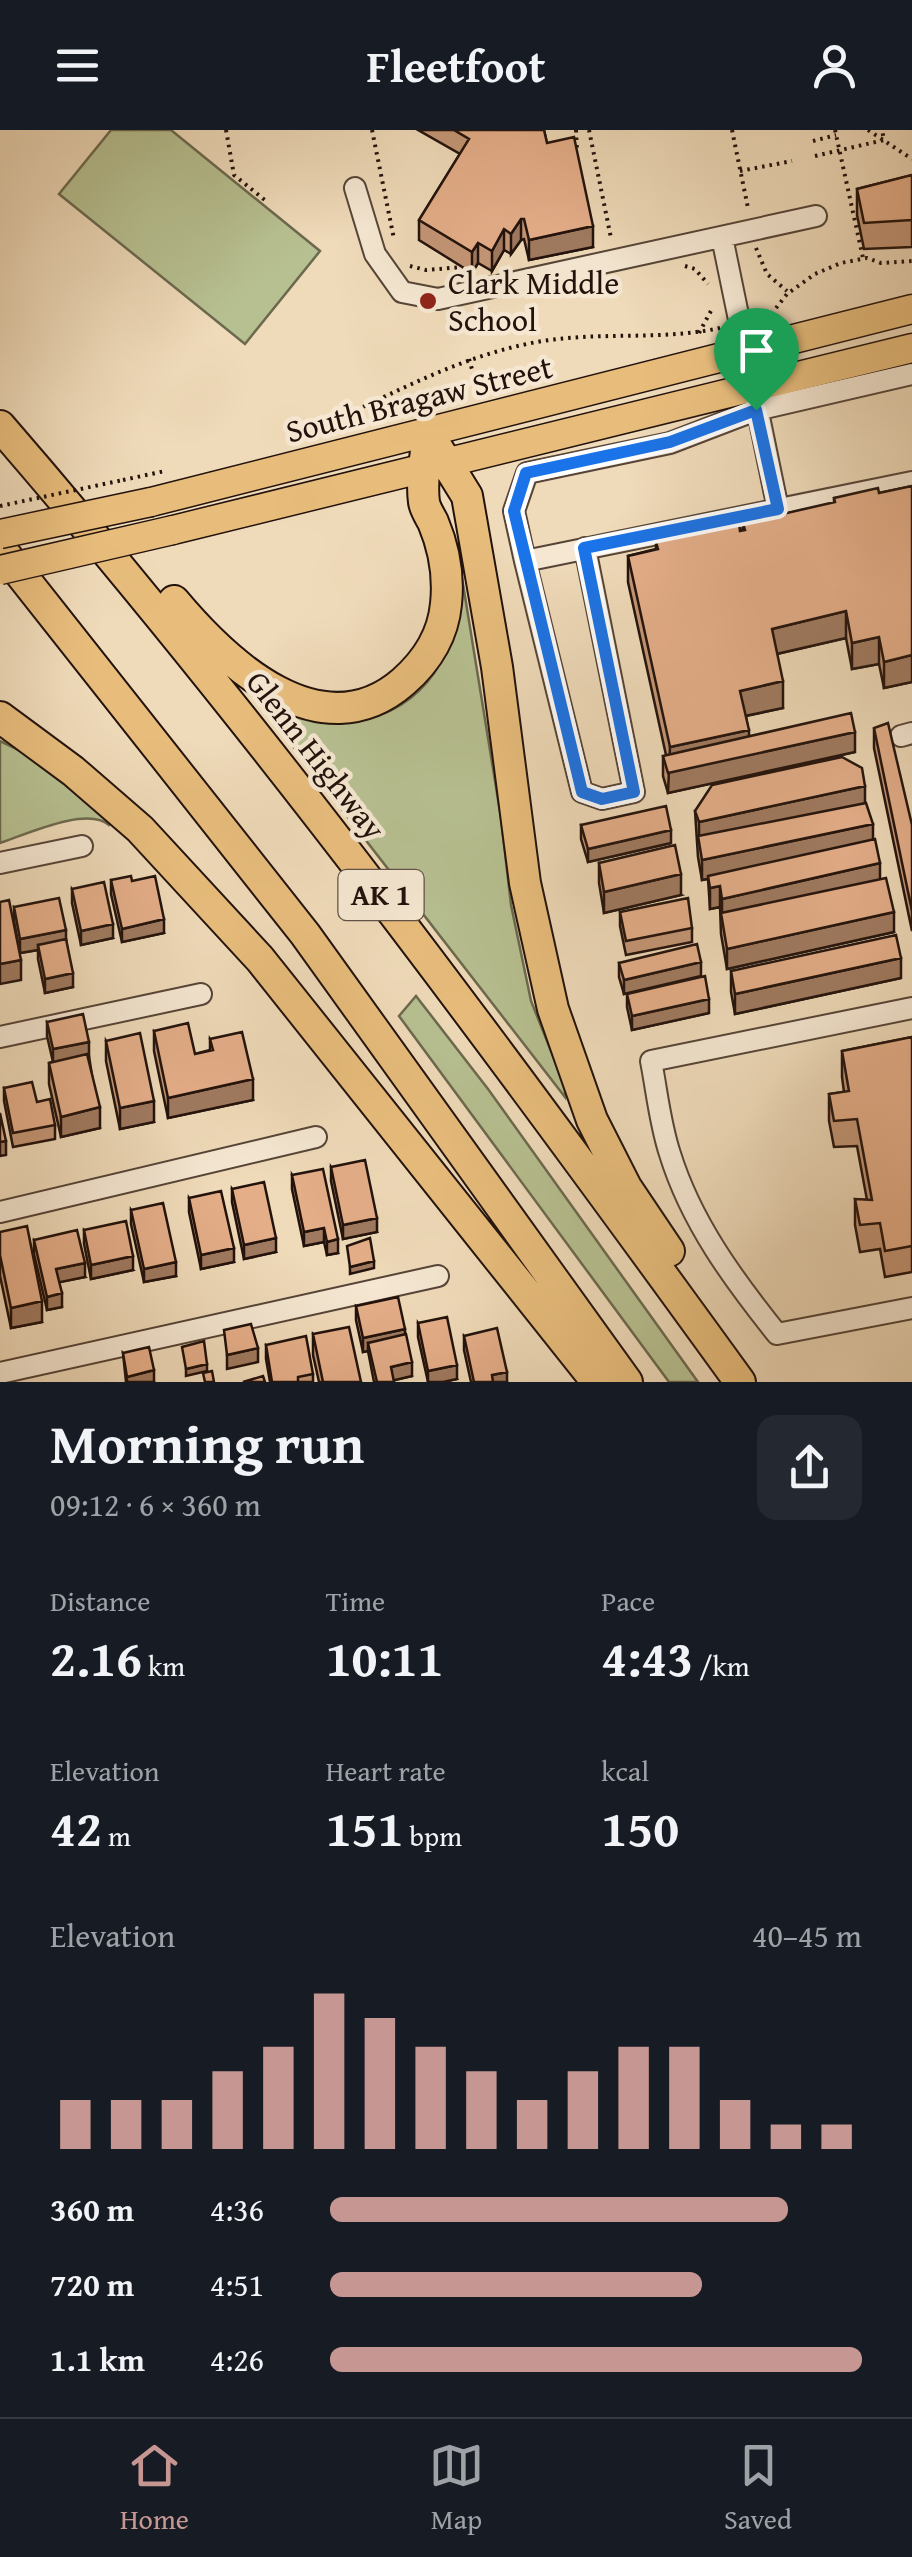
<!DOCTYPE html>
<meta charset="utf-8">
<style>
:root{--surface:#171b24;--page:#242831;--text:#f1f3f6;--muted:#9ea1a6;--line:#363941;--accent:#c59692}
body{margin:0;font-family:"Gentium Book Plus",serif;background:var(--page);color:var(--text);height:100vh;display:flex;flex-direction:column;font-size:38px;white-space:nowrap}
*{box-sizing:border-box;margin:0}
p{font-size:32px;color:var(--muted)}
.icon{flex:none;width:55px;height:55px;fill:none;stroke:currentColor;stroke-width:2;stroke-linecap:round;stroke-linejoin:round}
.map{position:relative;height:1252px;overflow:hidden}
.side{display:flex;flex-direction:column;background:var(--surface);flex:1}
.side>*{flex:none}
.pin{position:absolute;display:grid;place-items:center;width:85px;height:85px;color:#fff;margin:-102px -42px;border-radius:50% 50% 50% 0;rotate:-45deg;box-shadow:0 0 10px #0007}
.pin .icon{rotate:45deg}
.round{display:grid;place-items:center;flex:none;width:105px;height:105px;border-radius:20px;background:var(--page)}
.head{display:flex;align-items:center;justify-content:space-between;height:170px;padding:0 50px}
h1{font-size:55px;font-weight:700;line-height:75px}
.metrics{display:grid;grid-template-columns:repeat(3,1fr);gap:15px;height:170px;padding:10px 50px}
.metrics div{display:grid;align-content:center}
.metrics b{font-size:50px;font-weight:700}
.metrics small{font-size:28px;font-weight:400}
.metrics p{font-size:28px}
.chart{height:280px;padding:20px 50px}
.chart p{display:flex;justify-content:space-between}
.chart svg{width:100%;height:180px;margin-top:10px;stroke:var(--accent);stroke-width:6}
ul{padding:0 50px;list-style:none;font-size:32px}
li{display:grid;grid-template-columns:160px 120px 1fr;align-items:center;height:75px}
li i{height:25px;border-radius:12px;background:var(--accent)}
header{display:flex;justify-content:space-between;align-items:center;height:130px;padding:0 50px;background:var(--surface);font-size:45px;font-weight:700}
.tabs{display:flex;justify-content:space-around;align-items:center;height:140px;border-top:2px solid var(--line);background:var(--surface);font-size:28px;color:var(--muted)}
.tabs a{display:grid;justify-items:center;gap:5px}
.tabs .active{color:var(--accent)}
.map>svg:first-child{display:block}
.green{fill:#b7c091;stroke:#6c694e;stroke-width:2.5}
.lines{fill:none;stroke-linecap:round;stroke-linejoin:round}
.minor-casing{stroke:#554437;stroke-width:24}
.major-casing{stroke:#22120c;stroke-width:31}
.highway-casing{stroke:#22120c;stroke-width:34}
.path{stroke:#22120c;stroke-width:4;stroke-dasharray:2.5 5;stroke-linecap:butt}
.minor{stroke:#f5e7d2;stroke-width:20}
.major{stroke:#e8bd7c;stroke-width:28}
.highway{stroke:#e8bd7c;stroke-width:30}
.major-bridge-casing{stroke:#22120c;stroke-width:31;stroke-linecap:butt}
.path-bridge{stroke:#22120c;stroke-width:4;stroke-dasharray:2.5 5;stroke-linecap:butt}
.major-bridge{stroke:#e8bd7c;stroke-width:28}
.wall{fill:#c49676;stroke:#22120c;stroke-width:2.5}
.shaded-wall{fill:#a07a60;stroke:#22120c;stroke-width:2.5}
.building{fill:#e4ae89;stroke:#22120c;stroke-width:2.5}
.route-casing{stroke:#fff;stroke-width:20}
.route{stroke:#1a73e8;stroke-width:12}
.poi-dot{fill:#8f2418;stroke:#f5e7d2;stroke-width:4}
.labels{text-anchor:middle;stroke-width:9;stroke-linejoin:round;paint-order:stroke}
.shield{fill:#f5e7d2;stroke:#615247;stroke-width:2.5}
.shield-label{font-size:30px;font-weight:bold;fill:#22120c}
.poi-label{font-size:32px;fill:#22120c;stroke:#f5e7d2;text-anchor:start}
.street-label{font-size:32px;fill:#22120c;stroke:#f5e7d2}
</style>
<header><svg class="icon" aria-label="menu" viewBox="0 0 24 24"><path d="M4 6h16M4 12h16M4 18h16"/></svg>Fleetfoot<svg class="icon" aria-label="person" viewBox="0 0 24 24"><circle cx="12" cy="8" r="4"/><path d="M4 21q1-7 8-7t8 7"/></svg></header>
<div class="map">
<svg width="912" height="1252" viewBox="0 0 912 1252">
<rect width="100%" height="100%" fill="#efdab9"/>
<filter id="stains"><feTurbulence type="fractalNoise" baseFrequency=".002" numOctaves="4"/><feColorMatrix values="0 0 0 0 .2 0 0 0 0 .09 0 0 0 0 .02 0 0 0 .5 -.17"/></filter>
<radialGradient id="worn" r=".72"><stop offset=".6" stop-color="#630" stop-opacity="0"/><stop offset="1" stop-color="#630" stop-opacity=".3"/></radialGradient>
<path class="green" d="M111 0H171L320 121 245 214 59 64Z
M462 448 501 688 511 775 531 871 565 956V967L250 561C265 569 281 581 298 586 361 609 432 574 450 509 456 489 458 468 462 448Z
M0 611 54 637 112 692 109 695C87 676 27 704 0 713Z
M416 866 488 959 698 1252H669L399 886Z"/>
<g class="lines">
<defs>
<path id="minor" d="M355 58 375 124 402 162 438 169 816 86
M722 107 778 379
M912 244 756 280 670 313 527 343 514 381 525 431 912 352
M525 431 582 662 602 669 634 662 585 418
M901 606 912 603
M0 733 82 716
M912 878 651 931C657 962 660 994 670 1024 691 1092 733 1149 777 1204L912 1178
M0 907 201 864
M0 1082 316 1007
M0 1243 438 1146"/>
<path id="major" d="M151 372 912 179
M173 400 912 218"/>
<path id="highway" d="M0 296C264 601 503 925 740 1252
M428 303 467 366 497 537 525 753 553 879 592 990 626 1057 669 1121
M0 418 305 804 627 1252
M174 471C226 533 321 623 403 552 427 531 443 506 446 474 449 446 444 418 433 392 430 386 425 379 424 372 421 350 426 325 428 303
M0 587 73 641 140 699 260 829 597 1252"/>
</defs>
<use href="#minor" class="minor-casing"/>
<use href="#major" class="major-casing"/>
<use href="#highway" class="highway-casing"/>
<path class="path" d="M226 0 234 45 266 71
M372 0 394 109
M576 0 577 20
M589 0 611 108
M732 0 748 78
M835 0 863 128
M868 0 912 29
M813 11 836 5
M815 26 884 10 882 0
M740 41 792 31
M756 118 767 144 787 161
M410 136 426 140 463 137
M685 136 695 139 708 154
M758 189 769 187 787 164 815 144 841 133 867 128 881 133 912 131
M699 203 713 177
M469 229 479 263
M295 308C376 274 449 228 537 212 597 201 660 211 720 198
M123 350 165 341"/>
<use href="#minor" class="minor"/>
<use href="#major" class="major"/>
<use href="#highway" class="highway"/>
<defs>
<path id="major-bridge" d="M0 404 151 372
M0 440 173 400"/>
</defs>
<use href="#major-bridge" class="major-bridge-casing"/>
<path class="path-bridge" d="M0 376 123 350"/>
<use href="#major-bridge" class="major-bridge"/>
</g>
<path class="wall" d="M418 0H544L547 13 593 117 529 130 524 109 521 110 511 124 504 120 492 141 478 133 472 143 419 110V90L460 24Z
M912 45V117L864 119 857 85V59Z
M912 356V552L884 558 879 534 852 539 846 508 777 524 783 578 746 586 749 606 855 622 668 663 663 646V626L666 625 628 452V426L656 419V412L743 400V393L834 373V368L879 363Z
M874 598 912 695V801L874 618Z
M865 673 880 750 894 802 727 839 721 804 720 777 710 779 708 749 702 750 698 727 695 681Z
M581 695 671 713 588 732 581 709Z
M599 733 681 765 604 783 599 753Z
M111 750 132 751 164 803 122 812 111 764Z
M72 759 113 808 81 815 72 773Z
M14 777 66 809 73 857 45 863 38 829V820L20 823 14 791Z
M620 782 692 798V812L626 825 620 796Z
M619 833 701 846 624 864 619 847Z
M731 841 901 848 735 884 731 862Z
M627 864 709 883 632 900 627 877Z
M47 892 89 926 100 998 61 1007 49 954V933L53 932 47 906Z
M154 901 195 924 210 920V909L253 970 168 988 154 921Z
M912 907V1142L885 1147 880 1119 860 1122 855 1095V1069L867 1070 857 1016 834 1017 829 991V964L844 962 842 947V921Z
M106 911 154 992 120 999 106 931Z
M4 958 37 972 55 995V1009L13 1017 4 971Z
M331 1037 377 1102 343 1109 331 1051Z
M292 1045 338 1123 327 1125 324 1112 304 1116 292 1059Z
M232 1059 276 1122 244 1129 232 1072Z
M189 1068 234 1132 201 1139 189 1082Z
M131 1080 176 1146 144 1152 131 1094Z
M84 1100 133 1140 91 1149 84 1114Z
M0 1102 42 1192 11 1198 0 1146Z
M34 1110 85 1147 59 1152 62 1177 47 1180 34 1124Z
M356 1176 405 1204 412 1246 394 1250V1252H374L368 1221 363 1222 356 1190Z
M418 1193 457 1249 443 1252H428L418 1207Z
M313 1204 361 1252H319L313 1225Z
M464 1206 507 1252H471L464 1220Z
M266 1215 313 1244V1252H270L266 1229Z
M123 1223 154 1252H126Z"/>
<path class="shaded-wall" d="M521 89V110L511 124V104Z
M593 96V117L529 130V110Z
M504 99V120L492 141V121Z
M478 113V133L472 143V122Z
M846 481V508L772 525V499Z
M879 507V534L852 539V513Z
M912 525V552L884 558V532Z
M783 551V578L740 587V561Z
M749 600V625L855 602V622L668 663 670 617Z
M865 656V677L699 712V692Z
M873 694V714L702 750V730Z
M671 700V713L588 732V719Z
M880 733V753L722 790V769Z
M681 744V765L604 783V762Z
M720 756V777L710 779V758Z
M894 782V802L727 839V819Z
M164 789V803L122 812V799Z
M113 794V808L81 815V801Z
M66 800V814L38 815V820L20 823V809Z
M901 828V848L735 884V864Z
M21 830V850L0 854V834Z
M701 832V846L624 864V850Z
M73 843V857L45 863V849Z
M709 869V883L632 900V886Z
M89 912V926L53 933V919Z
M253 949V970L168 988V968Z
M154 971V992L120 999V978Z
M100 977V998L61 1007V987Z
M6 1011V1025L0 1026V1012Z
M377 1088V1102L343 1109V1095Z
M324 1098V1112L304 1116V1102Z
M276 1108V1122L244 1129V1115Z
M338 1109V1123L327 1125V1112Z
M234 1118V1132L201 1139V1125Z
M133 1126V1140L91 1149V1135Z
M374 1131V1138L350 1144V1137Z
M176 1132V1146L144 1152V1139Z
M85 1133V1147L56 1153V1139Z
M62 1163V1177L47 1180V1167Z
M42 1171V1192L11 1198V1178Z
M405 1199V1213H368V1221L363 1222V1208Z
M258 1218V1232L227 1239V1225Z
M412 1232V1246L391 1251V1237Z
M207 1234V1241L186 1246V1239Z
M457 1235V1249L443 1252H428V1241Z
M154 1240V1252H127V1247Z
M507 1242V1252H492V1245Z"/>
<path class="building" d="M454 0H544L547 13 574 7 593 96 529 110 524 89H521L511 104 504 99 492 121 478 113 472 122 419 90 469 9Z
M912 45V90L864 93 857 59Z
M912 356V525L884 532 879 507 852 513 846 481 772 499 783 551 740 561 749 600 670 617 628 426 658 419 656 412 739 393 740 401 745 400 743 393 835 372 834 368 878 358 879 363Z
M851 583 855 602 668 643 663 626Z
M888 593 912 695V781L874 598Z
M842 627 862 638 865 656 699 692 695 681 712 655Z
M866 673 873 694 702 730 698 706Z
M666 676 671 700 588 719 581 695Z
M875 709 880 733 722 769 720 756 710 758 708 746Z
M675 715 681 744 604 762 599 733Z
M131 746 132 751 155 746 164 789 122 799 111 750Z
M886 748 894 782 727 819 721 783Z
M104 752 113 794 81 801 72 759Z
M59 768 66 800 20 809 14 777Z
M688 768 692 798 626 811 620 782Z
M9 770 21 830 0 834V772Z
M896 805 901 828 735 864 731 841Z
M66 809 73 843 45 849 38 815Z
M697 814 701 832 624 850 619 833Z
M705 846 709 869 632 886 627 864Z
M83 884 89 912 53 919 47 892Z
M188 893 195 924 213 920 210 909 242 902 253 949 168 968 154 901Z
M140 903 154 971 120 978 106 911Z
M912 907V1116L885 1121 880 1093 860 1095 855 1069 872 1070 857 989 834 991 829 964 849 961 842 921Z
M87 924 100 977 61 987 49 933Z
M32 952 37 972 50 969 55 995 13 1003 4 958Z
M0 983 6 1011 0 1012Z
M365 1030 377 1088 343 1095 331 1037Z
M323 1039 338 1109 327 1112 324 1098 304 1102 292 1045Z
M264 1052 276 1108 244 1115 232 1059Z
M221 1061 234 1118 201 1125 189 1068Z
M163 1073 176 1132 144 1139 131 1080Z
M126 1091 133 1126 91 1135 84 1100Z
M27 1096 42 1171 11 1178 0 1125V1102Z
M77 1100 85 1133 56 1139 62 1163 47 1167 34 1110Z
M370 1108 374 1131 350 1137 347 1116Z
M398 1167 405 1199 363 1208 356 1176Z
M447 1187 457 1235 428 1241 418 1193Z
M251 1194 258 1218 227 1225 224 1200Z
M349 1197 361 1252H323L313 1204Z
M497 1198 507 1242 492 1245 493 1252H474L464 1206Z
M406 1204 412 1232 391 1237 394 1252H377L368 1213Z
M306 1206 313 1244 298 1247V1252H272L266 1215Z
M204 1211 207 1234 186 1239 182 1217Z
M149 1217 154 1240 127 1247 123 1223Z
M212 1241 214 1252H205L203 1243Z
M263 1246 265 1252H243Z"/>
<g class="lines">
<defs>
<path id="route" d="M756 280 778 379 584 418 634 662 602 669 582 662 514 381 526 343 670 312Z"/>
</defs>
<use href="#route" class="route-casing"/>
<use href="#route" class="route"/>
</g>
<circle class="poi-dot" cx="428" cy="171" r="10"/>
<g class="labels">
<rect class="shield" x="338.5" y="740" width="85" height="50" rx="8"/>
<g class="shield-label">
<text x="381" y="775">AK 1</text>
</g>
<g class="poi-label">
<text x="448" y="164">Clark Middle<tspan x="448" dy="37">School</tspan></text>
</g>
<g class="street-label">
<text transform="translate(419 269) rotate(-14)" y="11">South Bragaw Street</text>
<text transform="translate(316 625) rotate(52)" y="11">Glenn Highway</text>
</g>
</g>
<rect width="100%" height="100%" filter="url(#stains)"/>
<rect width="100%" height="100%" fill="url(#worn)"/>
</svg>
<div class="pin" style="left:756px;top:280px;background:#1e9e55"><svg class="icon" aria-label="arrive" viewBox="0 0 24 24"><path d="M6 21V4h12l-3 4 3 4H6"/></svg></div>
</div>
<section class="side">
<div class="head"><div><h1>Morning run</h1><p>09:12 · 6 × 360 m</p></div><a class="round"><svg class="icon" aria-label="share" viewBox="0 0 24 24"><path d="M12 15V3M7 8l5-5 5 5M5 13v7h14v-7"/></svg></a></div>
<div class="metrics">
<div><p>Distance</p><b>2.16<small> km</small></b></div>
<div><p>Time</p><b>10:11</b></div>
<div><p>Pace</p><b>4:43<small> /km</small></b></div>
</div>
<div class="metrics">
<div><p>Elevation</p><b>42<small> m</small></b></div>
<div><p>Heart rate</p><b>151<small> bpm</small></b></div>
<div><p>kcal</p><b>150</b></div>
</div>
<div class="chart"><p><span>Elevation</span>40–45 m</p>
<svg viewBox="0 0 160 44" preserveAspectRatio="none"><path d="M5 44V32M15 44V32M25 44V32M35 44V25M45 44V19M55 44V6M65 44V12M75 44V19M85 44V25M95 44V32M105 44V25M115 44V19M125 44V19M135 44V32M145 44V38M155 44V38"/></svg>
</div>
<ul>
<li><b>360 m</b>4:36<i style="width:86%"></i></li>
<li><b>720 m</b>4:51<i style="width:70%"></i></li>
<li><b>1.1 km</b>4:26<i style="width:100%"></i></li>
</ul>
</section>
<nav class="tabs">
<a class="active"><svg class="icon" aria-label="home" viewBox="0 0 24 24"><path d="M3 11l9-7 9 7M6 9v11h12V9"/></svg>Home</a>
<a><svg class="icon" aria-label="map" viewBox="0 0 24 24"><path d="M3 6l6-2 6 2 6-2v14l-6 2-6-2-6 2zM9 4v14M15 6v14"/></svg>Map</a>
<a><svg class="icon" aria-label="saved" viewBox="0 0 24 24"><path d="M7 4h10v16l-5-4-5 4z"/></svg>Saved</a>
</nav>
